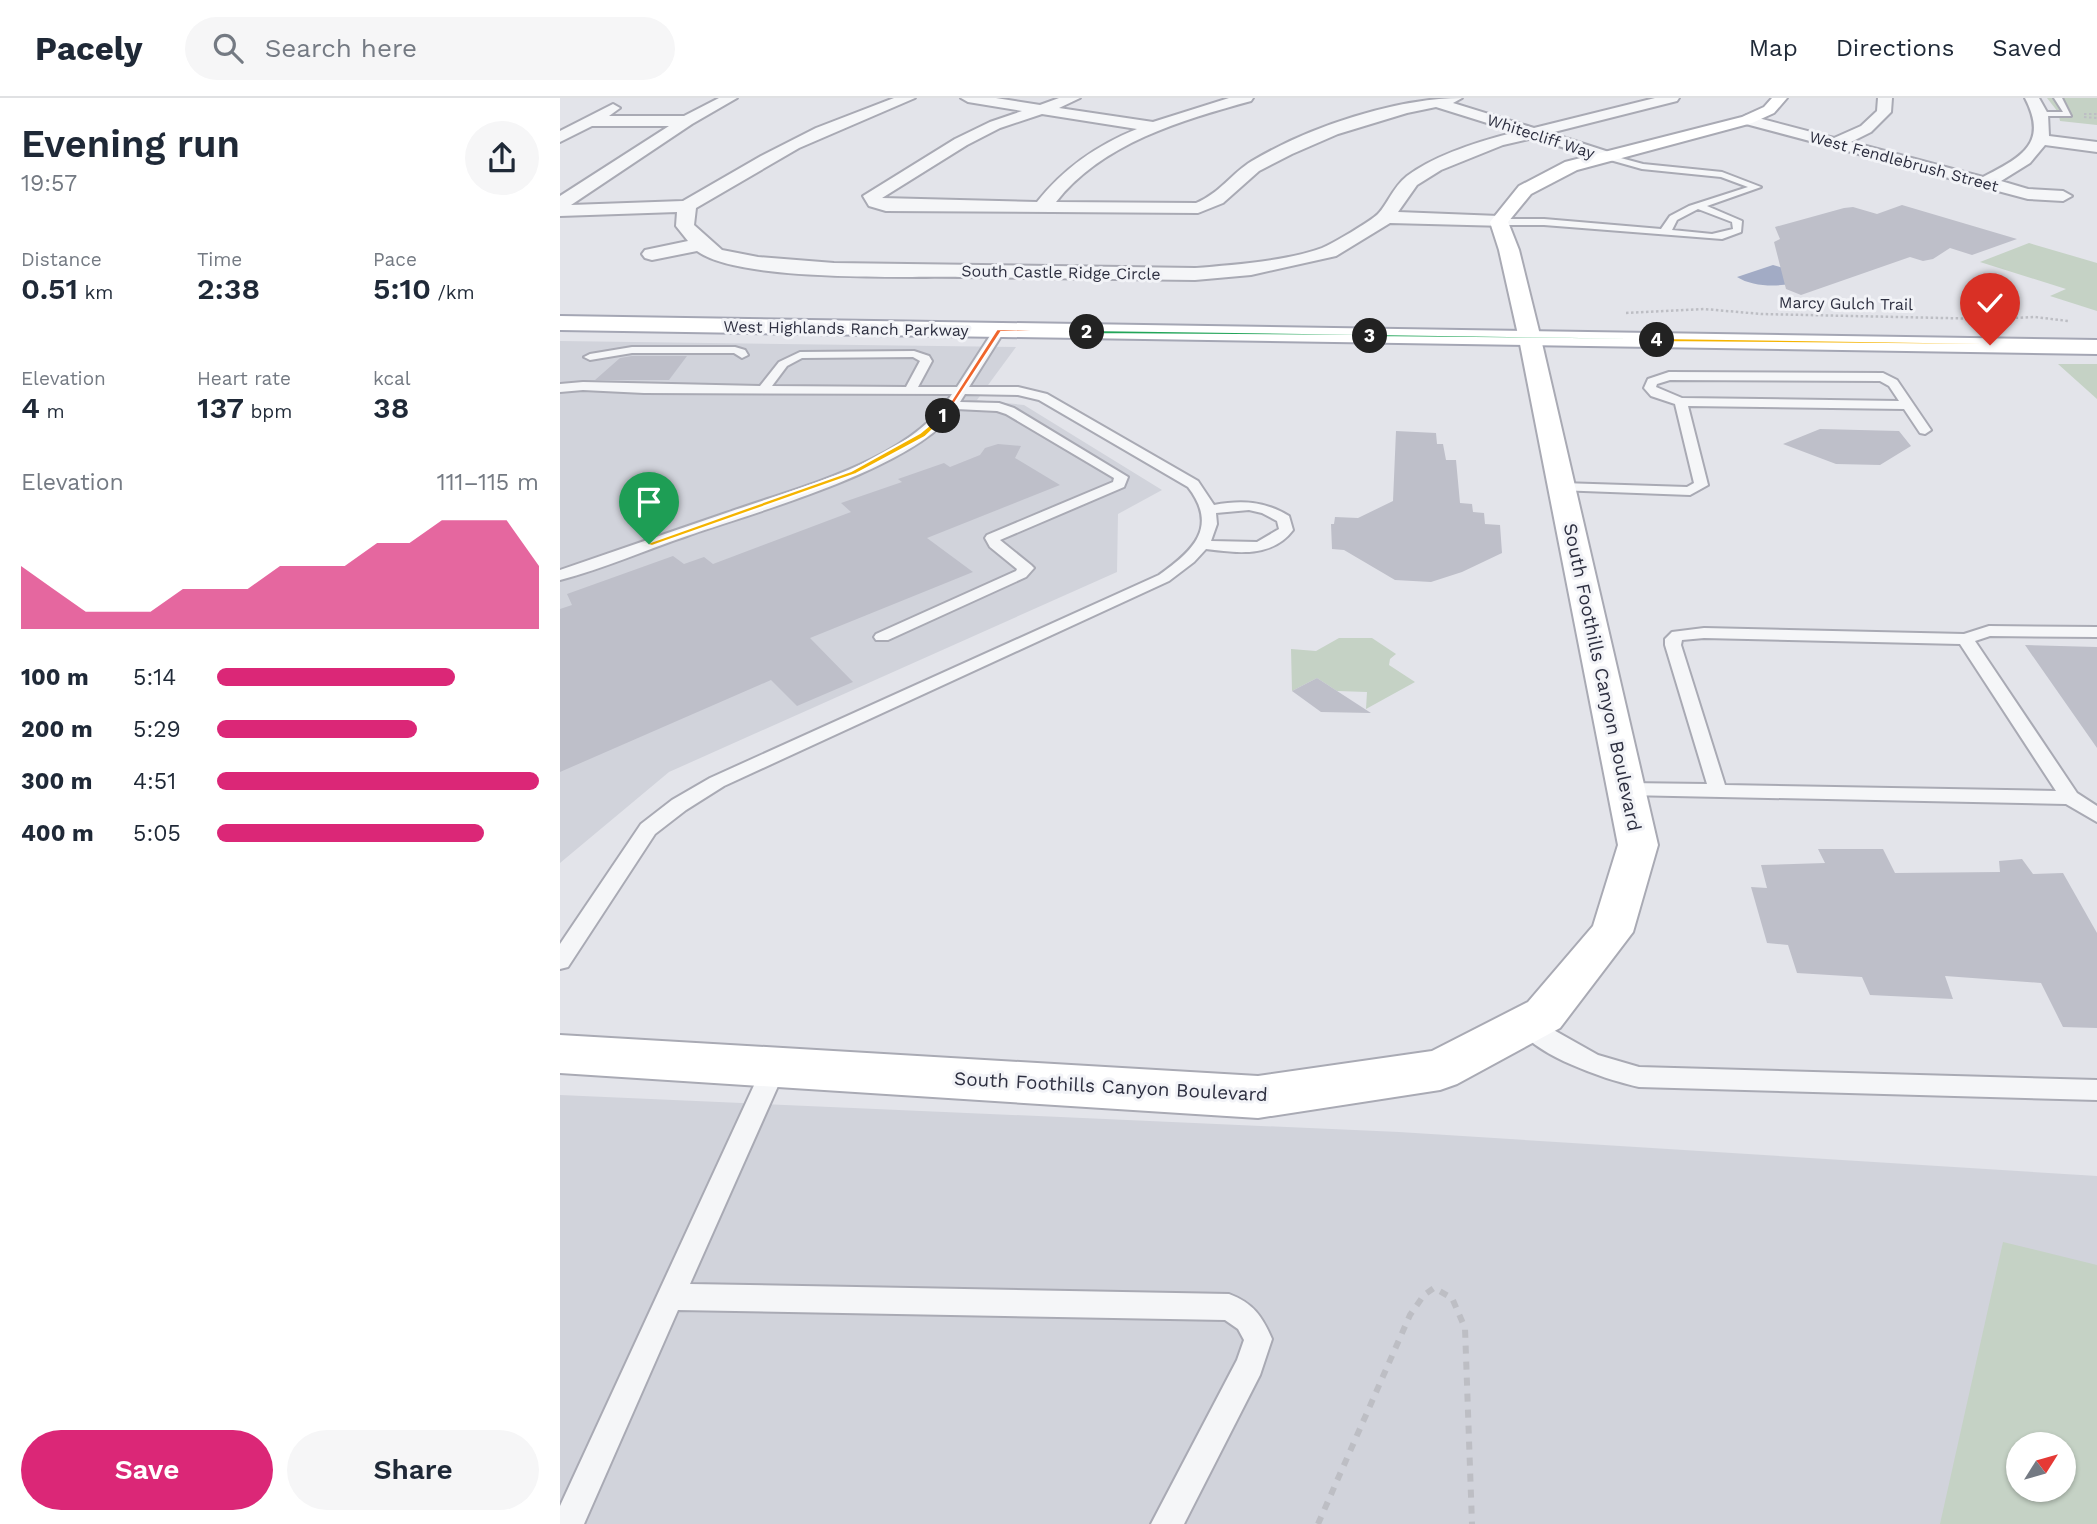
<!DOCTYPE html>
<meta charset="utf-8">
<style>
:root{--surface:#fff;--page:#f6f6f7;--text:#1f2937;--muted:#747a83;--line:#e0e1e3;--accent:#db2777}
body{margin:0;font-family:"Work Sans",sans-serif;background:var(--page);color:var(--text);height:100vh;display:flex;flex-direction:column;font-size:26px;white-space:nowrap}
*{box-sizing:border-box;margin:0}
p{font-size:23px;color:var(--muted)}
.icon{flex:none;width:38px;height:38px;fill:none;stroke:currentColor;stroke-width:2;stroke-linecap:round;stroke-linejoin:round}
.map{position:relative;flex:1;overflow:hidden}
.side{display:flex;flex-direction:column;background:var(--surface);width:560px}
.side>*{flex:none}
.needle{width:46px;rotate:53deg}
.tools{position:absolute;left:1446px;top:1334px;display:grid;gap:14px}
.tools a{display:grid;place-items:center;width:70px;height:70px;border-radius:50%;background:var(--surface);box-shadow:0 2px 5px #0004;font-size:35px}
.pin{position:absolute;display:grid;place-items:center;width:60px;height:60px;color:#fff;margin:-72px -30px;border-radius:50% 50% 50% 0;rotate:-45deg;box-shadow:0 0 7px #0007}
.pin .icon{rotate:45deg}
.km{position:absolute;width:35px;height:35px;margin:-18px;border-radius:50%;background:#222;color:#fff;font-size:19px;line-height:35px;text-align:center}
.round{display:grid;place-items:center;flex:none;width:74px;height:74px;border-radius:37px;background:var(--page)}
.overview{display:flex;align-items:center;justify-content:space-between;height:119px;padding:0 21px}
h1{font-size:38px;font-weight:600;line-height:52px}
.metrics{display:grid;grid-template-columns:repeat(3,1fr);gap:10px;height:119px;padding:7px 21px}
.metrics div{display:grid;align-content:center}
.metrics b{font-size:30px;font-weight:600}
.metrics small{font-size:19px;font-weight:400}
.metrics p{font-size:19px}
.chart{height:196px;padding:14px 21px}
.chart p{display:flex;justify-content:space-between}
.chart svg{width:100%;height:126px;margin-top:7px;fill:var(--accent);opacity:.7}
.button{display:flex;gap:14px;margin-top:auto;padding:14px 21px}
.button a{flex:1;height:80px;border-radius:42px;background:var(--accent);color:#fff;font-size:28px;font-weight:600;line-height:80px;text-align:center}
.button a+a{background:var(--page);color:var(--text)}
ul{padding:0 21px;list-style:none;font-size:23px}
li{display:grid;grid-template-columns:112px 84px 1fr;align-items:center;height:52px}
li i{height:18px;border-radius:9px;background:var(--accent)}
header{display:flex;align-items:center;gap:42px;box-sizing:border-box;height:98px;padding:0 35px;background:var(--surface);border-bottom:2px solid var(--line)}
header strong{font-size:33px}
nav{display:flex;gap:38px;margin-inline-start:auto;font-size:24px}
.search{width:490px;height:63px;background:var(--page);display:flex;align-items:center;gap:18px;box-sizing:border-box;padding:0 24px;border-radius:38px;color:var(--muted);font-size:26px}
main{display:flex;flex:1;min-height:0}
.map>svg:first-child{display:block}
.built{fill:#d1d3db;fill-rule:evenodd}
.green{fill:#c5d2c5;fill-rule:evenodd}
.water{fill:#a2abc5}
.building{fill:#bebfc9}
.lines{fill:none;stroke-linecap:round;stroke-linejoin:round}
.lane-casing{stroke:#a9aab4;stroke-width:4}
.street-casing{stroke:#a9aab4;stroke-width:4}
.secondary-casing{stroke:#a9aab4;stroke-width:4}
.primary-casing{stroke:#a4a6b4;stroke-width:4}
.path-far2{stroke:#bdbec4;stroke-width:2;stroke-dasharray:2.5 2.5;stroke-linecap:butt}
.path-far1{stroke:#bdbec4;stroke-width:2.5;stroke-dasharray:2.5 2.5;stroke-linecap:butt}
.path{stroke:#bdbec4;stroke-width:6;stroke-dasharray:8 8;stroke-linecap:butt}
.lane{fill:#f5f6f8;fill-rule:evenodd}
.street{fill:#f5f6f8;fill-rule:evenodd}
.secondary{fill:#fff;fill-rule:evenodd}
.primary{fill:#fff;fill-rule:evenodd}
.split-1{fill:#f5b400;stroke:#fff;stroke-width:2}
.split-2{fill:#f0652b;stroke:#fff;stroke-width:2}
.split-3{fill:#22a559;stroke:#fff;stroke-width:2}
.split-4{fill:#22a559;stroke:#fff;stroke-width:2}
.split-5{fill:#f5b400;stroke:#fff;stroke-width:2}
.labels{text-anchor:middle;stroke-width:6;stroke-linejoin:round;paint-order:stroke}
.far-street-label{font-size:16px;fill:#2d2f40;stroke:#f2f3f7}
.street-label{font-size:19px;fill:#2d2f40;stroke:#f2f3f7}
</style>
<header>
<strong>Pacely</strong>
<div class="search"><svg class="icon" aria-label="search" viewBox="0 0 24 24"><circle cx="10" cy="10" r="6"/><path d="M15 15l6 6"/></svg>Search here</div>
<nav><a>Map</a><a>Directions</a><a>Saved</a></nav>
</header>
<main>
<section class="side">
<div class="overview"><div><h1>Evening run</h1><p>19:57</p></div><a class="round"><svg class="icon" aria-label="share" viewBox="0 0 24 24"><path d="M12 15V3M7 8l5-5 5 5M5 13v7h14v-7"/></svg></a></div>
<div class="metrics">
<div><p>Distance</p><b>0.51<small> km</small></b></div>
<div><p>Time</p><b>2:38</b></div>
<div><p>Pace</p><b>5:10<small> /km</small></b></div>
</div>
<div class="metrics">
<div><p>Elevation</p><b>4<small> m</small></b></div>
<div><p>Heart rate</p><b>137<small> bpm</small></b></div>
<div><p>kcal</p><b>38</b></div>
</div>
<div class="chart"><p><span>Elevation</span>111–115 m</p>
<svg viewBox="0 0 160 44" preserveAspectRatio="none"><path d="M0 44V22L10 30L20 38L30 38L40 38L50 30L60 30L70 30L80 22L90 22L100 22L110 14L120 14L130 6L140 6L150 6L160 22V44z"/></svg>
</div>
<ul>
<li><b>100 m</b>5:14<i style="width:74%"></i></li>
<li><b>200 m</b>5:29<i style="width:62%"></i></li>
<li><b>300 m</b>4:51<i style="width:100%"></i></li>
<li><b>400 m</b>5:05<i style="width:83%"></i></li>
</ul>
<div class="button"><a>Save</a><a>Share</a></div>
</section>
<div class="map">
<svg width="1537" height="1426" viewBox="0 0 1537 1426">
<rect width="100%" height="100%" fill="#e3e4ea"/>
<path class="built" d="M0 243 456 249 417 302 464 307 602 392 558 416 557 474 109 674 0 765Z
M0 997 839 1034 1537 1078V1426H0ZM1458 1346H1503V1391H1458Z"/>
<path class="green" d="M1487 0H1537V27L1500 23 1498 14Z
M1469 145 1537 165V213L1490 198 1506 191 1420 164Z
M1498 266H1537V301Z
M779 540H812L836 556 830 561 829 567 855 584 806 611 807 594 777 593 757 580 732 593 731 551 756 553Z
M1443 1144 1537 1167V1426H1380ZM1458 1346H1503V1391H1458Z"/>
<path class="water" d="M1213 167 1231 172 1230 186C1213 189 1191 188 1177 179Z"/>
<path class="building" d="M1342 107 1457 141 1412 157 1390 150 1373 161 1363 163 1350 159 1241 197 1226 191 1214 144 1220 141 1215 129 1284 110 1293 109 1317 116Z
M72 258H127L109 282H35L60 260Z
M1260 331 1339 333 1351 348 1320 367 1276 366 1223 346Z
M836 333 876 335 877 346H883L886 362H896L900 405 912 406 913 414 924 415 925 426 940 427 942 455 902 474 871 484 835 482 784 452 772 451 771 426H774L775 419 798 420 833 403Z
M438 346 461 348 455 360 500 387 367 440 413 474 250 540 293 584 237 608 211 582 0 674V511L12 507 7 496 113 458 124 466 144 459 153 466 291 414 281 405 342 384 338 381 384 365 390 369 420 357 425 350Z
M1465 547 1537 549V650Z
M757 580 811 615 761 614 732 593Z
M1258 751H1323L1335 775 1440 774 1439 763 1462 761 1473 776 1503 775 1537 835V930L1503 929 1481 885 1385 878 1393 901 1310 897 1302 879 1237 875 1228 847 1207 845 1191 789 1207 790 1201 767 1265 765Z"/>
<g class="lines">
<defs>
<path id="lane" d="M1494 0H1502L1511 18H1479L1482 14H1503Z
M1046 56 1083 66 1162 74 1201 89 1147 108 1182 123 1181 134 1162 141 984 127H939L934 124 939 121H984L1101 131 1110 118 1129 108 1188 89 1161 79 1082 71 1043 60ZM1138 111 1172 124 1173 131 1152 136 1112 132 1117 122Z
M435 230 445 232 409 289H458L487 296 638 383 654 407C681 402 705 403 729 418L733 432C712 460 677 455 646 451L634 464 609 483 164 688 126 712 95 736 8 869 0 871V846L81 726 112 702 150 680 599 477C633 453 659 429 628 389L479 302 458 297 405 296 400 304 439 305 454 310 568 379 564 389 440 442 471 467 474 470 466 479 328 542H316L314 539 316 536 456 473 457 471 430 449 425 440 427 437 553 384 554 380 446 316 437 313 396 311C357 370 195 414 127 438 85 452 43 471 0 482V472C55 453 111 434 166 415 238 389 349 364 392 296L84 295 23 292 0 294V286L23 284 200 288 219 264 240 254 354 253 369 258 372 263 358 289H397ZM353 259 360 263 346 289 212 288 227 268 242 260ZM689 412 702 415 717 423 719 431 697 444 651 443 657 426 656 415Z
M72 249H175L185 252 188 257 182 260 174 255H72L30 262 24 259 30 256Z
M1109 274 1323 275 1337 282 1371 332 1365 336 1360 335 1344 311 1128 308 1148 387 1130 397 997 392V386L1002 385 1127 389 1134 385 1115 306 1091 298 1084 290 1088 281ZM1110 282 1320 283 1329 288 1339 303 1122 300 1096 289 1097 286Z
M1429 528 1537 529V539L1430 538 1415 543 1517 695 1537 708V724L1506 706 1066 697 1059 695 1057 691 1059 687 1066 685 1147 686 1105 547V541L1112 534 1144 530 1404 536ZM1144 540 1400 546 1496 693 1165 687 1121 547 1122 542Z
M967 917 1038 957 1079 969 1537 982V1002L1079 989C1047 982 971 957 956 926L959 919Z
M214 960 222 963 226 970 130 1186 669 1196C693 1205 702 1218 712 1241L700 1277 624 1426H591L677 1262 684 1242 678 1231 665 1222 118 1212 24 1426H0V1408L202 970 206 963Z"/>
<path id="street" d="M159 0H177L132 26 11 107 123 103 201 58 256 30 334 0H355L239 50 136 110 134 127 162 152 198 159 274 165 635 170C672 167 727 163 762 150 772 146 811 123 818 116 827 107 833 89 847 78 877 56 920 43 956 34L876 9 847 15 778 36 732 56 699 73 663 105 638 115 326 113 309 108 303 98 395 41 430 24 462 13 408 4 401 0H436L480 7 499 0H520L499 10 593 24 669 0H693L691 3C622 22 542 45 496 104L636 105C659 96 672 75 692 63 749 29 836 0 902 0L893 5 974 30 1095 0H1119L1117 3 990 35 1052 55 1054 58 1052 61H1040L973 40 943 47 881 72 857 87 838 114 939 118 946 120 948 124 946 128 830 125 776 158 691 177 635 182C557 181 478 180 400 179 343 178 179 184 137 153L92 162 85 160 82 156 85 152 128 143 116 128 117 114 0 118V98L109 28H32L0 44V33L53 6 60 10 49 18H124ZM482 16 577 31C537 47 504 70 477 104L322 100 407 47 440 30Z
M1318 0H1332L1331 14 1311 34 1291 44 1423 79C1461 59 1489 46 1465 0H1479L1488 16 1489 38 1537 44V54L1485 47 1470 65 1441 83 1468 91 1503 93 1512 98 1503 103 1468 101 1182 25 1179 22 1187 17 1274 40 1301 28 1317 13Z"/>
<path id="secondary" d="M1212 0H1227L1214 15 1192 25 1017 72 971 96 948 124 959 152 981 241 1098 747 1073 834 1000 930 897 986 880 992 698 1020 0 975V937L698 978 872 953 968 904 1033 828 1058 747 959 241 939 152 930 124 959 88 1005 64 1182 19 1204 9Z"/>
<path id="primary" d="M0 218 1537 242V256L0 232Z"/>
</defs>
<use href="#lane" class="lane-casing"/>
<use href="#street" class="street-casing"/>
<use href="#secondary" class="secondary-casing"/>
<use href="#primary" class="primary-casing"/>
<path class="path-far2" d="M1524 16H1537
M1524 19 1537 20"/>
<path class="path-far1" d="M1066 215 1144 211 1201 216 1429 221 1475 219 1508 223"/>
<path class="path" d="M758 1426 850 1217 864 1197 874 1190 892 1200 905 1230 912 1426"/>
<use href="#lane" class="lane"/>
<use href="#street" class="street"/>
<use href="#secondary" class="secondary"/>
<use href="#primary" class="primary"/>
</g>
<path class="split-1" d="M383 316 385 320 365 339 296 376 92 448 85 446 291 373 360 335Z"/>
<path class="split-2" d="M437 231 530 234H441L385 320H380Z"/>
<path class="split-3" d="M525 232 810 236 813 238 527 236Z"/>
<path class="split-4" d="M810 236 1097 240 1100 242 808 239Z"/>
<path class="split-5" d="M1097 240 1430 245 1433 247 1094 244Z"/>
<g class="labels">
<g class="far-street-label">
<text transform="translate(981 38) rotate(18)" y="6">Whitecliff Way</text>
<text transform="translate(1344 63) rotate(15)" y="6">West Fendlebrush Street</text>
<text transform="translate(501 174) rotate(1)" y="6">South Castle Ridge Circle</text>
<text transform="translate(1286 205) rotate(1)" y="6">Marcy Gulch Trail</text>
<text transform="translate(286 230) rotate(1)" y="6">West Highlands Ranch Parkway</text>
</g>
<g class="street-label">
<text transform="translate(1043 579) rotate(78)" y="7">South Foothills Canyon Boulevard</text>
<text transform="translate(551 988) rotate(3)" y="7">South Foothills Canyon Boulevard</text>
</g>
</g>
</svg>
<div class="tools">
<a><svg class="needle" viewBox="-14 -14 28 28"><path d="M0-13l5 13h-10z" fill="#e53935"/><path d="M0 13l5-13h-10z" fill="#747a83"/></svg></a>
</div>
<div class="pin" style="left:89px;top:446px;background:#1e9e55"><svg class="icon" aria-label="arrive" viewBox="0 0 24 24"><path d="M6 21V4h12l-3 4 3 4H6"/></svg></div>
<div class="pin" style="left:1430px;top:247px;background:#d93025"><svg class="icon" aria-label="check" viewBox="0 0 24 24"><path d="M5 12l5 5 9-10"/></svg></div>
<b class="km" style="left:383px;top:318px">1</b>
<b class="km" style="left:527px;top:234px">2</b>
<b class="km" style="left:810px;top:238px">3</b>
<b class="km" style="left:1097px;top:242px">4</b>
</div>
</main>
